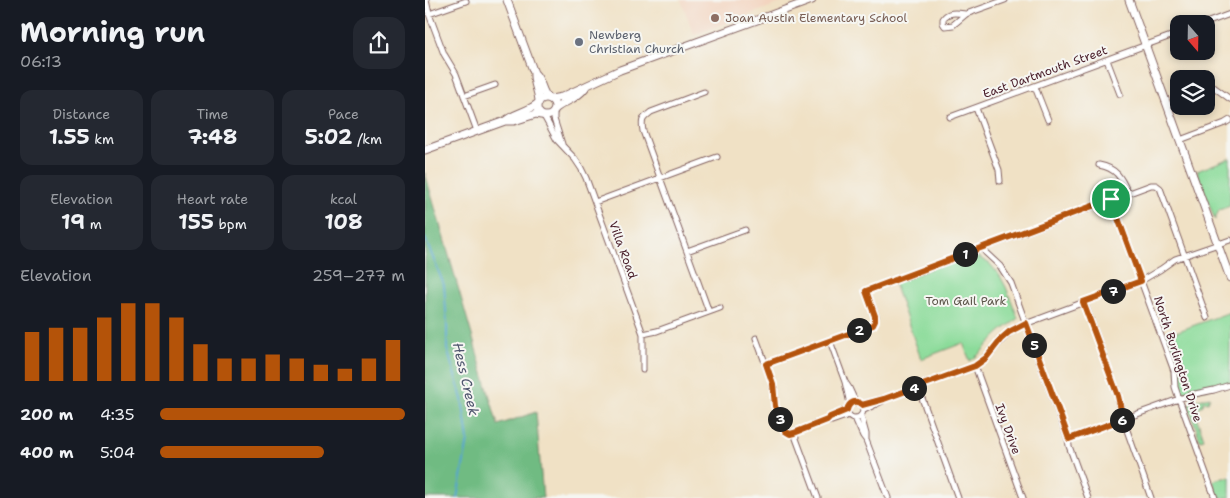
<!DOCTYPE html>
<meta charset="utf-8">
<style>
:root{--surface:#171b24;--page:#242831;--text:#f1f3f6;--muted:#9ea1a6;--accent:#b45309}
body{margin:0;font-family:"Shantell Sans",sans-serif;background:var(--page);color:var(--text);height:100vh;display:flex;flex-direction:column;font-size:19px;white-space:nowrap}
*{box-sizing:border-box;margin:0}
p{font-size:16px;color:var(--muted)}
.icon{flex:none;width:28px;height:28px;fill:none;stroke:currentColor;stroke-width:2;stroke-linecap:round;stroke-linejoin:round}
.map{position:relative;flex:1;overflow:hidden}
.side{display:flex;flex-direction:column;background:var(--surface);width:425px}
.side>*{flex:none}
.needle{width:32px;rotate:160deg}
.fabs{position:absolute;left:745px;top:15px;display:grid;gap:10px}
.fabs a{display:grid;place-items:center;width:45px;height:45px;border-radius:10px;background:var(--surface);box-shadow:0 2px 8px #0003;font-size:25px}
.pin{position:absolute;display:grid;place-items:center;width:42px;height:42px;color:#fff;margin:-21px;border:2px solid #fff;border-radius:50%;box-shadow:0 1px 5px #0007}
.km{position:absolute;width:25px;height:25px;margin:-12px;border-radius:50%;background:#222;color:#fff;font-size:14px;line-height:25px;text-align:center}
.round{display:grid;place-items:center;flex:none;width:52px;height:52px;border-radius:15px;background:var(--page)}
.headline{display:flex;align-items:center;justify-content:space-between;height:85px;padding:0 20px}
h1{font-size:28px;font-weight:700;line-height:38px}
.metrics{display:grid;grid-template-columns:repeat(3,1fr);gap:8px;height:85px;padding:5px 20px}
.metrics div{display:grid;align-content:center;border-radius:12px;background:var(--page);text-align:center}
.metrics b{font-size:21px;font-weight:700}
.metrics small{font-size:14px;font-weight:400}
.metrics p{font-size:14px}
.chart{height:140px;padding:10px 20px}
.chart p{display:flex;justify-content:space-between}
.chart svg{width:100%;height:90px;margin-top:5px;stroke:var(--accent);stroke-width:6}
ul{padding:0 20px;list-style:none;font-size:16px}
li{display:grid;grid-template-columns:80px 60px 1fr;align-items:center;height:38px}
li i{height:12px;border-radius:6px;background:var(--accent)}
main{display:flex;flex:1;min-height:0}
.map>svg:first-child{display:block}
.built{fill:#f3d4bf}
.green{fill:#8bdb9a;stroke:#6a7d62}
.forest{fill:#70bb82;stroke:#5d6d56}
.lines{fill:none;stroke-linecap:round;stroke-linejoin:round}
.stream{stroke:#55a4cf;stroke-width:2}
.minor-casing{stroke:#846361;stroke-width:7}
.major-casing{stroke:#846361;stroke-width:9}
.minor{stroke:#fff;stroke-width:5}
.major{stroke:#fff;stroke-width:7}
.route-casing{stroke:#fff;stroke-width:10}
.route{stroke:#b45309;stroke-width:6}
.education-dot{fill:#8d6e63;stroke:#f6f6f2;stroke-width:2}
.worship-dot{fill:#6b7280;stroke:#f6f6f2;stroke-width:2}
.labels{text-anchor:middle;stroke-width:4;stroke-linejoin:round;paint-order:stroke}
.education-label{font-size:12px;fill:#785e54;stroke:#f6f6f2;text-anchor:start}
.worship-label{font-size:12px;fill:#5b616d;stroke:#f6f6f2;text-anchor:start}
.street-label{font-size:12px;fill:#4a1f2b;stroke:#f6f6f2}
.park-label{font-size:12px;fill:#5e574c;stroke:#f6f6f2}
.water-label{font-size:14px;font-style:italic;fill:#4e546d;stroke:#f6f6f2}
</style>
<main>
<section class="side">
<div class="headline"><div><h1>Morning run</h1><p>06:13</p></div><a class="round"><svg class="icon" aria-label="share" viewBox="0 0 24 24"><path d="M12 15V3M7 8l5-5 5 5M5 13v7h14v-7"/></svg></a></div>
<div class="metrics">
<div><p>Distance</p><b>1.55<small> km</small></b></div>
<div><p>Time</p><b>7:48</b></div>
<div><p>Pace</p><b>5:02<small> /km</small></b></div>
</div>
<div class="metrics">
<div><p>Elevation</p><b>19<small> m</small></b></div>
<div><p>Heart rate</p><b>155<small> bpm</small></b></div>
<div><p>kcal</p><b>108</b></div>
</div>
<div class="chart"><p><span>Elevation</span>259–277 m</p>
<svg viewBox="0 0 160 44" preserveAspectRatio="none"><path d="M5 44V20M15 44V18M25 44V18M35 44V13M45 44V6M55 44V6M65 44V13M75 44V26M85 44V33M95 44V33M105 44V31M115 44V33M125 44V36M135 44V38M145 44V33M155 44V24"/></svg>
</div>
<ul>
<li><b>200 m</b>4:35<i style="width:100%"></i></li>
<li><b>400 m</b>5:04<i style="width:67%"></i></li>
</ul>
</section>
<div class="map">
<svg width="805" height="498" viewBox="0 0 805 498">
<rect width="100%" height="100%" fill="#f6f6f2"/>
<filter id="ink" filterUnits="userSpaceOnUse"><feTurbulence type="fractalNoise" baseFrequency=".02" numOctaves="2"/><feDisplacementMap in="SourceGraphic" scale="10" xChannelSelector="R" yChannelSelector="G"/><feConvolveMatrix kernelMatrix="1 2 1 2 8 2 1 2 1" color-interpolation-filters="sRGB"/></filter>
<filter id="wash" filterUnits="userSpaceOnUse"><feTurbulence type="fractalNoise" baseFrequency=".0096" numOctaves="4" result="noise"/><feDisplacementMap in="SourceGraphic" scale="20" xChannelSelector="R" yChannelSelector="G"/><feGaussianBlur stdDeviation="1.12" result="paint"/><feColorMatrix in="noise" values="0 0 0 0 0 0 0 0 0 0 0 0 0 0 0 0 0 1.4 0 .05"/><feComposite in="paint" operator="in"/></filter>
<g filter="url(#wash)">
<rect width="100%" height="100%" fill="#f0e1c5"/>
<path class="built" d="M256 0H364L269 35Z"/>
<path class="green" d="M805 158V206L794 210 790 220 772 171Z
M549 252 553 255V257L565 264 575 276 581 287 593 318C588 324 580 327 574 333 564 342 557 354 545 361L538 343 496 359 469 283Z
M805 312V382L782 389 757 393 754 388 751 365 740 336Z
M785 397 783 402 779 401 778 405 771 409V417L772 419 779 439 775 440 763 404 775 399Z
M798 477H805V498H794L788 481Z"/>
<path class="forest" d="M0 173 73 425 111 412 118 498H0Z"/>
<g class="lines">
<path class="stream" d="M0 238 19 285 22 323V349L37 399 43 440 32 498"/>
</g>
</g>
<g filter="url(#ink)">
<g class="lines">
<defs>
<path id="minor" d="M1 0 4 14 19 54 31 74 52 131
M4 14 41 1
M541 14C532 13 523 11 518 19V23L520 26 528 25 541 14 580 0
M778 24 805 14
M682 60 695 94
M786 85 805 99
M610 87 623 120
M279 92 226 112C217 119 216 120 218 131L284 312
M39 96 70 85
M551 108 574 170 575 181
M129 112V119L137 144
M119 116 132 140 150 159 156 168 161 178 218 334V370
M525 117 754 33
M755 140 800 123 805 120
M674 165C691 168 696 177 703 193
M686 199 749 371 750 387 754 399 790 498
M170 202 292 157
M557 247 561 253 575 266 586 283 643 439 644 446 663 498
M262 251 320 230
M659 302 689 385 693 396 698 419 726 498
M218 334 232 331 295 308
M331 338 348 384 350 406 358 428 361 432 369 433 402 420 405 417 422 410
M405 341 420 382 425 404
M341 364 448 325 450 321 451 316 441 291 726 185H731L735 188 782 318
M550 366 598 498
M420 382 424 388 430 401
M493 387 533 498
M422 410a8 8 0 1 1 16 0a8 8 0 1 1-16 0Z
M437 405 459 399 550 366C568 355 574 338 592 327L716 281 736 269 750 259 805 240
M439 410 457 401
M436 416 441 434V439
M430 418 438 436 441 440 463 498
M402 420 407 421 424 415
M369 433 393 498
M643 439 765 395 789 390 805 385"/>
<path id="major" d="M82 0 109 73C108 83 114 92 114 102
M704 0 805 278
M109 73C117 80 116 91 123 98
M112 107a9 9 0 1 1 18 0a9 9 0 1 1-18 0Z
M126 99 137 97 195 70 387 0
M130 109C141 100 151 100 160 88
M80 121H89L111 114 116 115
M0 150 80 121C90 113 102 112 112 104"/>
</defs>
<use href="#minor" class="minor-casing"/>
<use href="#major" class="major-casing"/>
<use href="#minor" class="minor"/>
<use href="#major" class="major"/>
</g>
</g>
<g class="lines" filter="url(#ink)">
<defs>
<path id="route" d="M686 199 716 281 658 302 693 396 698 419 644 439 601 323 584 332 576 339 561 358 550 366 459 399 437 405C431 399 424 402 422 410L405 417 402 420 369 433 365 434 360 431 350 406 348 384 341 364 448 325 450 321V316L441 291Z"/>
</defs>
<use href="#route" class="route-casing"/>
<use href="#route" class="route"/>
</g>
<circle class="education-dot" cx="290" cy="18" r="5"/>
<circle class="worship-dot" cx="154" cy="42" r="5"/>
<g class="labels">
<g class="education-label">
<text x="300" y="22">Joan Austin Elementary School</text>
</g>
<g class="worship-label">
<text x="164" y="39">Newberg<tspan x="164" dy="14">Christian Church</tspan></text>
</g>
<g class="street-label">
<text transform="translate(620 72) rotate(-20)" y="4">East Dartmouth Street</text>
<text transform="translate(198 250) rotate(70)" y="4">Villa Road</text>
<text transform="translate(753 359) rotate(72)" y="4">North Burlington Drive</text>
<text transform="translate(583 429) rotate(70)" y="4">Ivy Drive</text>
</g>
<g class="park-label">
<text x="541" y="305">Tom Gail Park</text>
</g>
<g class="water-label">
<text transform="translate(41 379) rotate(77)" y="5">Hess Creek</text>
</g>
</g>
</svg>
<div class="fabs">
<a><svg class="needle" viewBox="-14 -14 28 28"><path d="M0-13l5 13h-10z" fill="#e53935"/><path d="M0 13l5-13h-10z" fill="#9ea1a6"/></svg></a>
<a><svg class="icon" aria-label="layers" viewBox="0 0 24 24"><path d="M12 4l9 5-9 5-9-5zM3 14l9 5 9-5"/></svg></a>
</div>
<div class="pin" style="left:686px;top:199px;background:#1e9e55"><svg class="icon" aria-label="arrive" viewBox="0 0 24 24"><path d="M6 21V4h12l-3 4 3 4H6"/></svg></div>
<b class="km" style="left:540px;top:254px">1</b>
<b class="km" style="left:434px;top:330px">2</b>
<b class="km" style="left:355px;top:419px">3</b>
<b class="km" style="left:489px;top:388px">4</b>
<b class="km" style="left:609px;top:345px">5</b>
<b class="km" style="left:697px;top:420px">6</b>
<b class="km" style="left:688px;top:291px">7</b>
</div>
</main>
